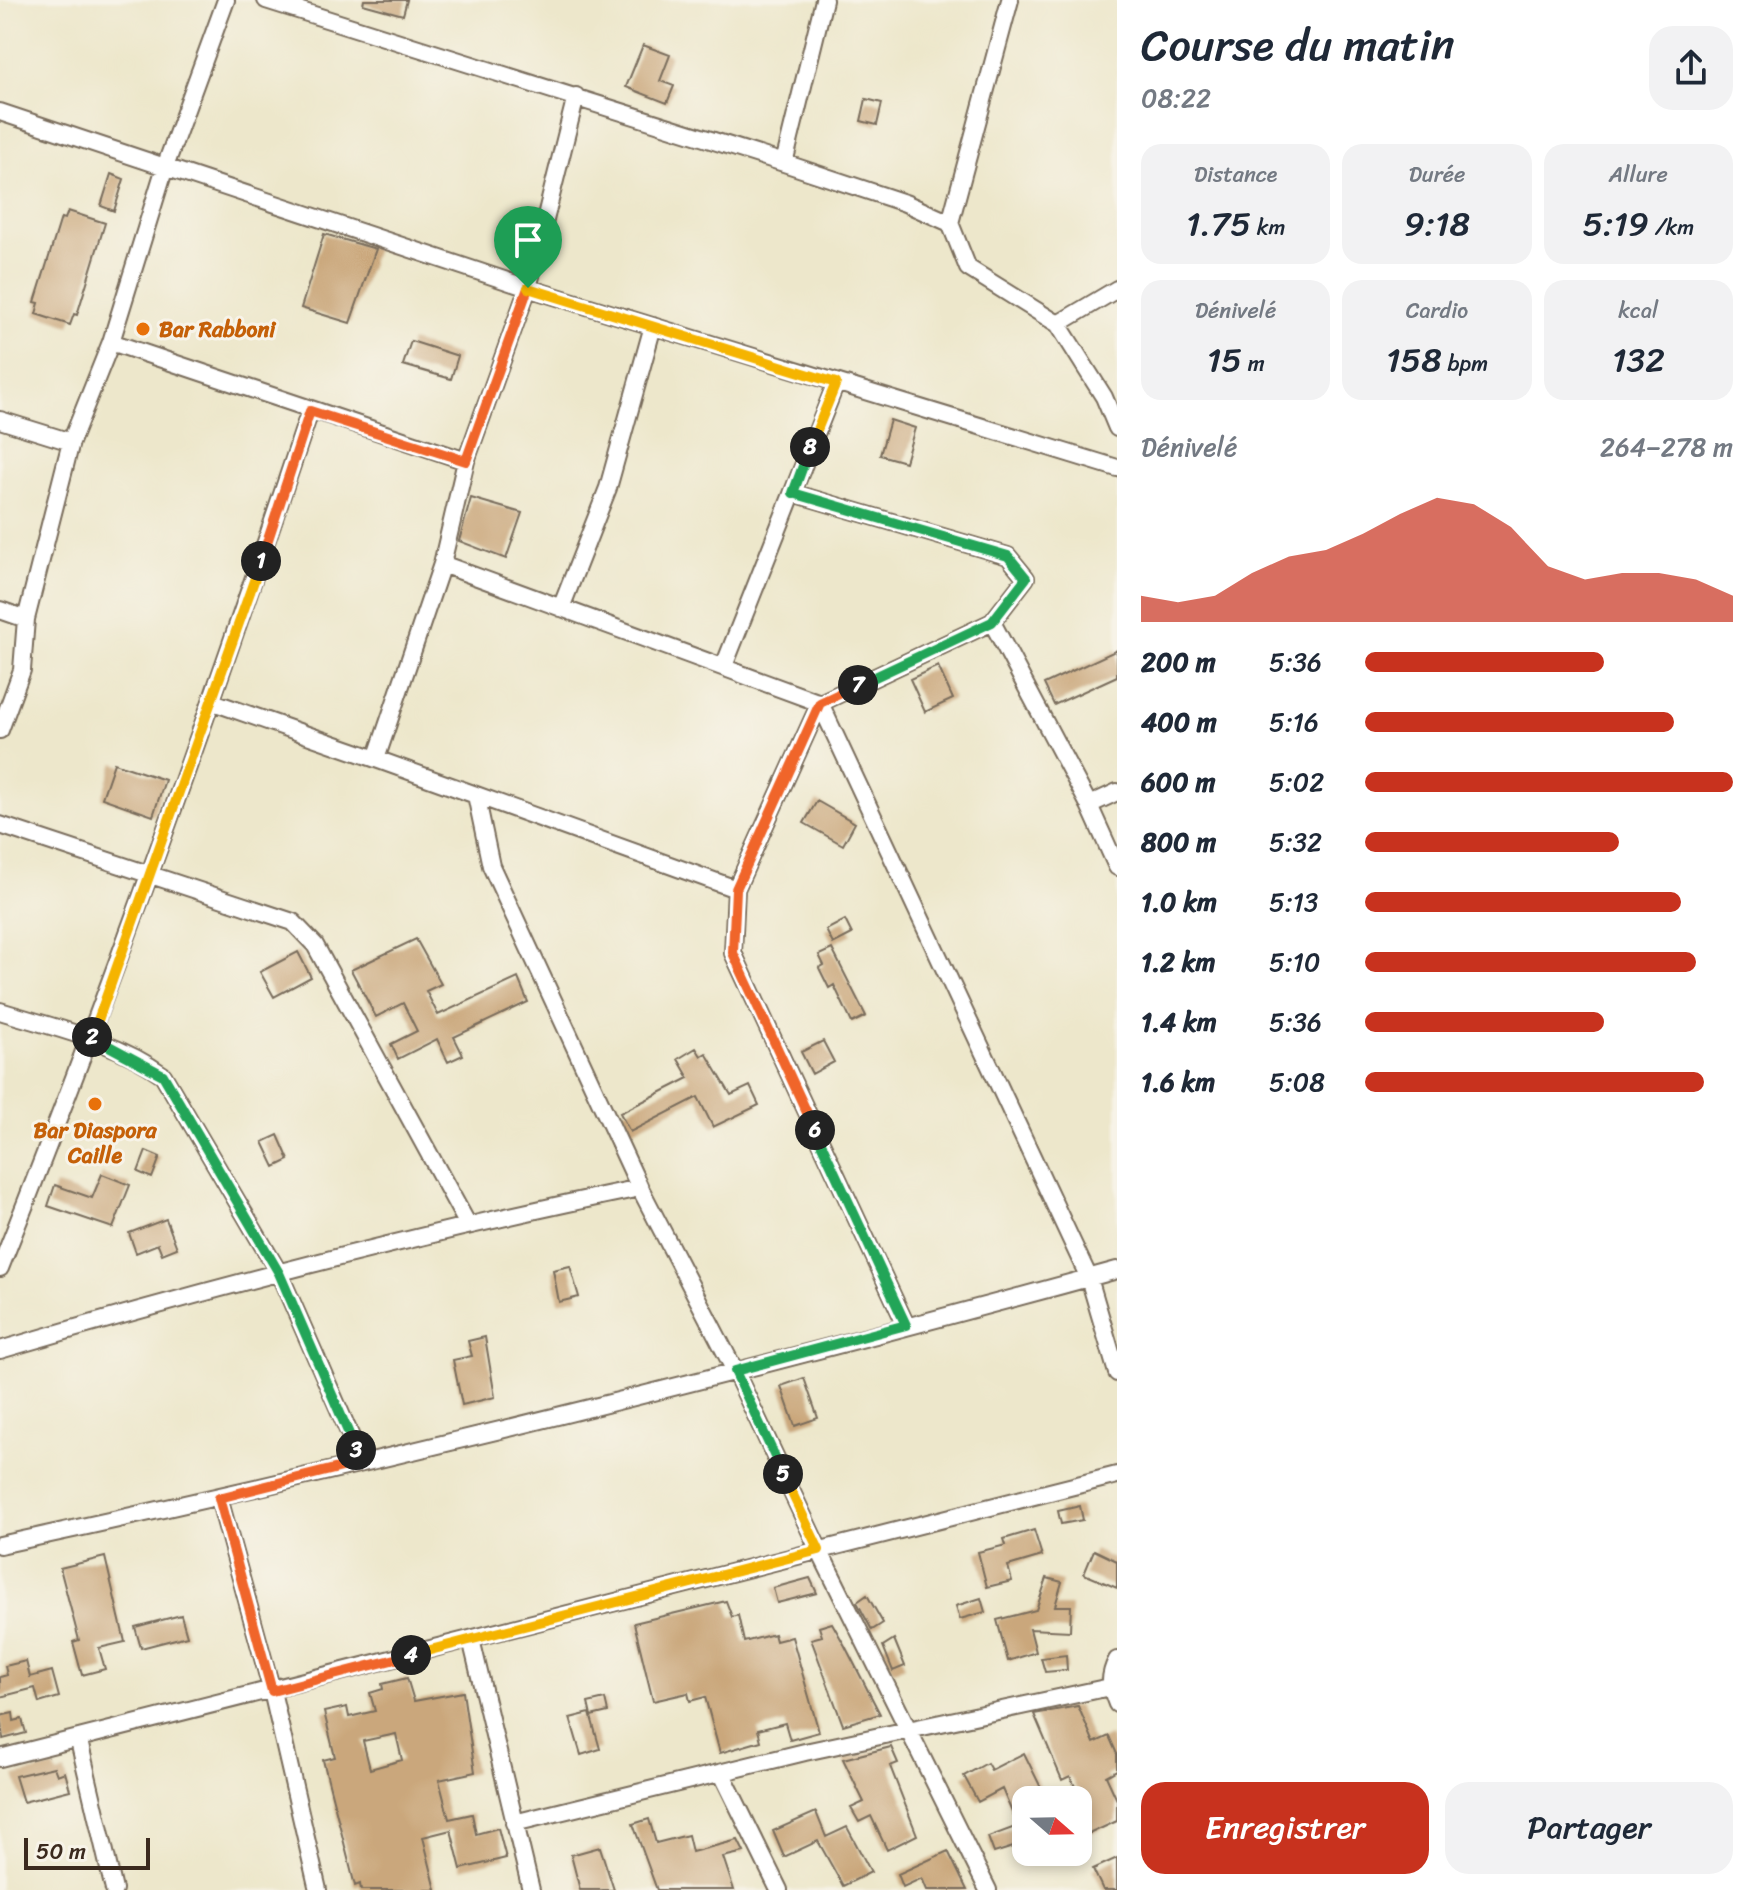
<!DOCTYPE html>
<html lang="fr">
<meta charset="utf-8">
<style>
:root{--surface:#fff;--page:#f2f2f3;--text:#1f2937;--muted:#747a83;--accent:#c8321e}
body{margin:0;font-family:Sriracha,sans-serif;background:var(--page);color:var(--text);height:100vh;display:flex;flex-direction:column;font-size:30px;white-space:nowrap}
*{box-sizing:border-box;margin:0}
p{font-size:26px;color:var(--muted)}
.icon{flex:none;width:44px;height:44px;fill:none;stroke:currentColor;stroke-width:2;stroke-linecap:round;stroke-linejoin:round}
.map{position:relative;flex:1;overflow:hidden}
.panel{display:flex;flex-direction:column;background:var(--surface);width:640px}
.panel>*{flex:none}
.needle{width:52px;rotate:110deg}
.buttons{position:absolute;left:1012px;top:1786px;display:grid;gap:16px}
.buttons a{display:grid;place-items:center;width:80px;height:80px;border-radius:16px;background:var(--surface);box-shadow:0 4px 12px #0003;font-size:40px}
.scale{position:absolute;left:24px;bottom:20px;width:126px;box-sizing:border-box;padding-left:8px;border:4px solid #3b2a1e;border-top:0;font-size:22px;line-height:28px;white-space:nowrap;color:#3b2a1e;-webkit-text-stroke:6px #f7f3e8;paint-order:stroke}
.pin{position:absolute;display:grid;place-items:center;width:68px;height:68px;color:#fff;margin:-82px -34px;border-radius:50% 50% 50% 0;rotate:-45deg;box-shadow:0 0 8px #0007}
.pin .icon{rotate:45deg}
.km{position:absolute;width:40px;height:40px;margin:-20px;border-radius:50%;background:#222;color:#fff;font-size:22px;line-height:40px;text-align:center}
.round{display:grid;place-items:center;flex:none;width:84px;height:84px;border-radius:24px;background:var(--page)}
.overview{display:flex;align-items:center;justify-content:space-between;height:136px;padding:0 24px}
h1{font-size:44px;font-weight:600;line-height:60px}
.metrics{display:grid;grid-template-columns:repeat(3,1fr);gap:12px;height:136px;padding:8px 24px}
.metrics div{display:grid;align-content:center;border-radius:20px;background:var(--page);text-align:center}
.metrics b{font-size:34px;font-weight:600}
.metrics small{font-size:22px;font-weight:400}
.metrics p{font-size:22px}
.chart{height:224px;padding:16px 24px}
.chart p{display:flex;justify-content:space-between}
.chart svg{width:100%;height:144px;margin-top:8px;fill:var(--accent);opacity:.7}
.button{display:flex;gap:16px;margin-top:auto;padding:16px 24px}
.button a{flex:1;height:92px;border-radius:24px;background:var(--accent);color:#fff;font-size:32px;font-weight:600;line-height:92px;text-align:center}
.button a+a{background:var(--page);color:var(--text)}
ul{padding:0 24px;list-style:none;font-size:26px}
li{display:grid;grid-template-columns:128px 96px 1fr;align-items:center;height:60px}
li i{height:20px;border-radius:10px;background:var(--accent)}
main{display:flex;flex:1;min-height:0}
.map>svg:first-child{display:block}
.building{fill:#caa77b;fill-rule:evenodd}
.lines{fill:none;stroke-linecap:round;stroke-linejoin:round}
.minor-casing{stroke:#796c5b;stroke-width:20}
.minor{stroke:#fff;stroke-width:16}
.split-1-casing{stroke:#fff;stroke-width:16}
.split-2-casing{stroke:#fff;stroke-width:16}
.split-3-casing{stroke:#fff;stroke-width:16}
.split-4-casing{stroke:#fff;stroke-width:16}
.split-5-casing{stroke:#fff;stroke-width:16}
.split-6-casing{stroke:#fff;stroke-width:16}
.split-7-casing{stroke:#fff;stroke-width:16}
.split-8-casing{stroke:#fff;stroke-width:16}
.split-9-casing{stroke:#fff;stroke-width:16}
.split-1{stroke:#f0652b;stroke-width:10}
.split-2{stroke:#f5b400;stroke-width:10}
.split-3{stroke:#22a559;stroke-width:10}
.split-4{stroke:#f0652b;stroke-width:10}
.split-5{stroke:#f5b400;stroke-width:10}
.split-6{stroke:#22a559;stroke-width:10}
.split-7{stroke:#f0652b;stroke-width:10}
.split-8{stroke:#22a559;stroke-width:10}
.split-9{stroke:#f5b400;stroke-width:10}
.food-dot{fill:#e8710a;stroke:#f7f3e8;stroke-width:3}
.labels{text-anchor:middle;stroke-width:6;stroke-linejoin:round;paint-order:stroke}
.food-label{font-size:22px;font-weight:bold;fill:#c56008;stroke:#f7f3e8;text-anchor:start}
</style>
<main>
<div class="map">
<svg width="1117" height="1890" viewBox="0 0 1117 1890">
<rect width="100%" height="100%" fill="#f7f3e8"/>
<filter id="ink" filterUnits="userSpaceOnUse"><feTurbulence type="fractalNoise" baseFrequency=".0125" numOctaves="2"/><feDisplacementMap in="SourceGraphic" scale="16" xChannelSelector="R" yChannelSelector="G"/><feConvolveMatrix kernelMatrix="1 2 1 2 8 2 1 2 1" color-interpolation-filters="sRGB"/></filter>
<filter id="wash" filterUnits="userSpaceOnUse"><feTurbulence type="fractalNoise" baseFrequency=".006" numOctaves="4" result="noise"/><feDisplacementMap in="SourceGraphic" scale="32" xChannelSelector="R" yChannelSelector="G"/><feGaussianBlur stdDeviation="1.8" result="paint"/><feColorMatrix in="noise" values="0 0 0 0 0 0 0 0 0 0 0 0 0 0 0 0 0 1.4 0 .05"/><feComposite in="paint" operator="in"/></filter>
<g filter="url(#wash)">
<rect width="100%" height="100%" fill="#ede7cb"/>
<g id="blocks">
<path class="building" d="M364 0H407L403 15 363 4Z
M643 45 670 55 660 81 674 86 667 103 626 87Z
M866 99 882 103 877 125 861 121Z
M111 174 124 179 114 211 101 206Z
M68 211 105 223 77 315 74 314 70 325 36 314 39 303 35 302 61 218 65 219Z
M324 234 376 249 350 323 301 308Z
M411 341 458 356 451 379 403 365Z
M890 420 915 428 905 462 880 455Z
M471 498 522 513 506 559 459 541Z
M1117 650V676L1054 705 1044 684Z
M938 666 953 699 925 712 910 679Z
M114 763 165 780 153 816 102 798Z
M817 801 855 823 843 845 804 823Z
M845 920 852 934 833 944 826 930Z
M416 939 441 984 426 991 438 1015 518 978 528 1002 454 1037 463 1055 448 1062 437 1039 398 1059 391 1044 417 1031 403 1003 376 1017 351 970Z
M832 949 866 1016 852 1023 834 985 829 988 819 968 824 965 819 955Z
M298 952 311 977 274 997 260 972Z
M823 1041 834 1062 812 1074 801 1052Z
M696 1048 701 1056 706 1053 731 1095 750 1086 759 1105 713 1127 698 1097 630 1132 620 1113 689 1078 678 1059Z
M278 1135 289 1160 275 1167 263 1142Z
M146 1151 160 1157 152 1178 138 1172Z
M102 1174 130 1185 113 1228 48 1206 55 1185 92 1198Z
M166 1219 177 1248 162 1254 158 1244 136 1253 129 1233Z
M570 1266 579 1297 559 1302 553 1270Z
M485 1337 495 1397 462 1405 453 1360 472 1356 468 1341Z
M804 1378 818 1418 795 1426 781 1386Z
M1080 1506 1083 1520 1061 1524 1058 1511Z
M1034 1530 1042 1556 1008 1566 1012 1581 987 1587 978 1552 1006 1545 1004 1539Z
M1094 1550 1117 1561V1588L1084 1574Z
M105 1557 125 1642 99 1648 105 1669 82 1675 73 1642 79 1640 60 1568Z
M810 1578 817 1593 777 1603 773 1588Z
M1047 1578 1062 1582 1055 1606H1071L1070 1631 1030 1629 1036 1652 1008 1661 997 1620 1036 1610Z
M867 1595 883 1623 872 1630 857 1602Z
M981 1598 985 1612 960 1619 956 1606Z
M726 1601 732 1617 738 1615 744 1642 774 1634 776 1641 792 1637 819 1732 790 1740 785 1723 758 1730 761 1741 720 1753 705 1697 690 1701 688 1693 653 1701 634 1623Z
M181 1615 187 1636 141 1648 135 1627Z
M832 1623 845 1646 880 1714 843 1725 811 1639 822 1636 819 1627Z
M894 1639 905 1666 893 1671 883 1646Z
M1066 1655 1067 1670 1045 1672 1041 1658Z
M26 1661 30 1677 52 1671 59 1697 39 1703 35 1688 0 1697V1677L7 1675 5 1666Z
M407 1678 414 1701 463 1692 475 1772 439 1780 449 1819 472 1814 476 1834 498 1828 506 1858 461 1869 451 1830 423 1837 436 1890H361L360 1884 355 1886 323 1760 335 1757 324 1712 347 1707 349 1717 375 1711 370 1693 383 1689 382 1684ZM396 1734 402 1760 370 1769 363 1741Z
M605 1699 608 1712 591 1716 588 1703Z
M1078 1706 1094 1743 1109 1736 1117 1754V1770L1106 1776 1117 1800V1821L1078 1839V1815L1087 1811 1070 1776 1062 1780 1034 1714Z
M13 1713 14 1721 22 1719 26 1733 3 1739 0 1716Z
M590 1713 600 1749 581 1755 570 1718Z
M891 1747 898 1763 890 1766 917 1835 887 1850 871 1816 859 1822 851 1808 864 1802 843 1759Z
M1024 1753 1047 1800H1026V1843L994 1853 988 1837 1018 1826 1002 1789 978 1802 964 1776 987 1763 991 1770Z
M54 1767 57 1775 65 1772 70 1790 23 1802 15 1776Z
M816 1812 826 1837 847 1827 871 1872 843 1886 818 1841 784 1857 773 1831Z
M649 1819 656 1843 688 1835 692 1852 738 1840 744 1852 723 1857 734 1890H657L633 1824Z
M600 1847 614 1890H580L571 1855Z
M948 1851 967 1890H927L922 1878 903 1887 898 1874Z
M1117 1858V1890H1103L1093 1869Z"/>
</g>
</g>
<g filter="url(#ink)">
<use href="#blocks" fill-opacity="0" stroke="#796c5b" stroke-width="2"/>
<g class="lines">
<defs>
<path id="minor" d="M266 0 784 163 905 203 950 223
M1010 0 950 223 968 268 1058 324 1104 397 1117 428
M576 96 528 288 466 461 442 564 376 759 476 795 491 866 640 1188 735 1371 819 1550 988 1890
M0 112 528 288 1117 468
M784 163 824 0
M1058 324 1117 289
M111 342 466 461
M0 420 71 442
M793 493 1008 556 1026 578 992 622 820 703 736 889 733 953 906 1325
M442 564 820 703 1089 1278 1117 1373
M561 608 608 488 653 326
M0 610 26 619
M992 622 1089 805 1117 867
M724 666 836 383
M213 702 376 759
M0 730 22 670 26 619 71 442 111 342 165 167 226 0
M476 795 736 889
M1089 805 1117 792
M0 825 293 922 315 945 467 1223
M0 1011C55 1028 116 1041 163 1075L279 1273 362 1462
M0 1268C113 985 214 700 310 411
M0 1350C211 1288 424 1232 640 1188
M219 1498 272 1691 318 1890
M0 1545C375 1464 747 1372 1117 1270
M471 1639 531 1890
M1117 1660C1108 1677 1110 1687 1117 1704
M79 1741 114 1890
M0 1758 1117 1475
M722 1774 779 1890
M514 1823 805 1752 1110 1687 1117 1692"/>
</defs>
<use href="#minor" class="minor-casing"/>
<use href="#minor" class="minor"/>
</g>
</g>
<g class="lines" filter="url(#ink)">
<defs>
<path id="split-1" d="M261 561 310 411 466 461 528 288"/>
<path id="split-2" d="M92 1037 261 561"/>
<path id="split-3" d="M92 1037 163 1075 279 1273 356 1450"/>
<path id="split-4" d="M356 1450 362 1462 219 1498 272 1691 411 1655"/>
<path id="split-5" d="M411 1655 819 1550 783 1474"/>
<path id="split-6" d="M783 1474 735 1371 906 1325 815 1130"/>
<path id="split-7" d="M815 1130 733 953 736 889 820 703 858 685"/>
<path id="split-8" d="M810 447 793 493 1008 556 1026 578 992 622 858 685"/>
<path id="split-9" d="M528 288 836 383 810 447"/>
</defs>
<use href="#split-1" class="split-1-casing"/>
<use href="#split-2" class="split-2-casing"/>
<use href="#split-3" class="split-3-casing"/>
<use href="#split-4" class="split-4-casing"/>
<use href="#split-5" class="split-5-casing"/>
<use href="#split-6" class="split-6-casing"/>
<use href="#split-7" class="split-7-casing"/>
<use href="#split-8" class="split-8-casing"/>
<use href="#split-9" class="split-9-casing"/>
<use href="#split-1" class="split-1"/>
<use href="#split-2" class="split-2"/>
<use href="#split-3" class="split-3"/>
<use href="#split-4" class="split-4"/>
<use href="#split-5" class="split-5"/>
<use href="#split-6" class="split-6"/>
<use href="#split-7" class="split-7"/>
<use href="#split-8" class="split-8"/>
<use href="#split-9" class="split-9"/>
</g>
<g class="food-dot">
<circle cx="143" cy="329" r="8"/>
<circle cx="95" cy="1104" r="8"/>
</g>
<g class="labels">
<g class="food-label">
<text x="159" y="337">Bar Rabboni</text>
<text x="95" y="1138" text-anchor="middle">Bar Diaspora<tspan x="95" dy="25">Caille</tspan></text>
</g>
</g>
</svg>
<div class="buttons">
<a><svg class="needle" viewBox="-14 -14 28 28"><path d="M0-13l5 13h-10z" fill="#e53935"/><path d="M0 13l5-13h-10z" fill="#747a83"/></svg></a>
</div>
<div class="scale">50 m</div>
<div class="pin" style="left:528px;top:288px;background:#1e9e55"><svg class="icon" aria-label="arrive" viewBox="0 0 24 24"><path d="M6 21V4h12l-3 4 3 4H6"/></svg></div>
<b class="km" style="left:261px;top:561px">1</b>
<b class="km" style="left:92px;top:1037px">2</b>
<b class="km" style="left:356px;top:1450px">3</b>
<b class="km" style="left:411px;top:1655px">4</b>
<b class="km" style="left:783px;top:1474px">5</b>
<b class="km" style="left:815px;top:1130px">6</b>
<b class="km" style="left:858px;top:685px">7</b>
<b class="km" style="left:810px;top:447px">8</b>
</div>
<section class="panel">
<div class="overview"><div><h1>Course du matin</h1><p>08:22</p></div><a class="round"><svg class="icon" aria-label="share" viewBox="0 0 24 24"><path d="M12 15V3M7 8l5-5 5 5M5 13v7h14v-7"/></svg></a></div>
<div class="metrics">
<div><p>Distance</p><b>1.75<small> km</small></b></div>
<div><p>Durée</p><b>9:18</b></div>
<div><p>Allure</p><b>5:19<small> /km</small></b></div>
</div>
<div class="metrics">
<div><p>Dénivelé</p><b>15<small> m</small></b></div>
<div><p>Cardio</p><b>158<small> bpm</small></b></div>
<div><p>kcal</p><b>132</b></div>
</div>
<div class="chart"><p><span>Dénivelé</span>264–278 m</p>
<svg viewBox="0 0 160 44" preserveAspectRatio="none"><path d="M0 44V36L10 38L20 36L30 29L40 24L50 22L60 17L70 11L80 6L90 8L100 15L110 27L120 31L130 29L140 29L150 31L160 36V44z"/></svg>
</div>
<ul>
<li><b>200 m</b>5:36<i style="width:65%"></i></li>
<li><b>400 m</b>5:16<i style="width:84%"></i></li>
<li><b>600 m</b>5:02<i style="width:100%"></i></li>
<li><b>800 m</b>5:32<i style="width:69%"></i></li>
<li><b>1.0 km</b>5:13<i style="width:86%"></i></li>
<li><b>1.2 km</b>5:10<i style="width:90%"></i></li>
<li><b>1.4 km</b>5:36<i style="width:65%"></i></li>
<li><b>1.6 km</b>5:08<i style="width:92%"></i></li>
</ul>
<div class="button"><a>Enregistrer</a><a>Partager</a></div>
</section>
</main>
